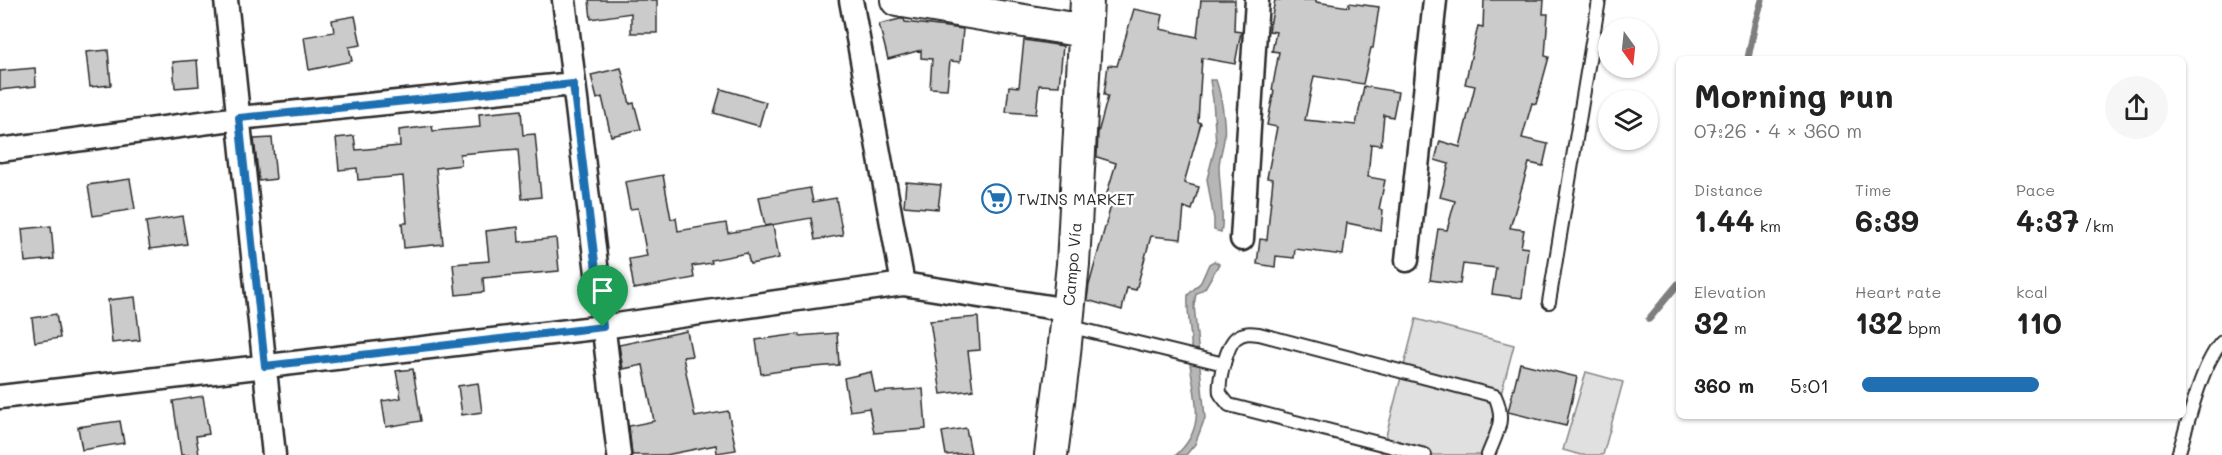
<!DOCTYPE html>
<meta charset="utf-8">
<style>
:root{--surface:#fff;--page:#f6f6f6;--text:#222;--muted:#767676;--accent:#1f6fb2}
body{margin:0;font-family:Mali,sans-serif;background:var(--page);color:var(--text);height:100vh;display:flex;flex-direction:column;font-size:22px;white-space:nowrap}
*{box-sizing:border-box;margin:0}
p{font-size:20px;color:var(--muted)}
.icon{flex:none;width:33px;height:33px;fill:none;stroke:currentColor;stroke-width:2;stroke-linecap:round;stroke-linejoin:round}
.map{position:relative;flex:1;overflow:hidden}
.details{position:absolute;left:1676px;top:56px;width:510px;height:363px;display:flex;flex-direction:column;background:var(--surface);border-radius:9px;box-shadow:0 2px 4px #0004}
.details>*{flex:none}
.needle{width:39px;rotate:165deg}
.controls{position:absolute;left:1598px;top:18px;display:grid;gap:12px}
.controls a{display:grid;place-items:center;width:60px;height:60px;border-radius:50%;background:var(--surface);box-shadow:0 2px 4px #0004;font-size:30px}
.pin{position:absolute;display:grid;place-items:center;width:51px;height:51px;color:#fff;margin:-62px -26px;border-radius:50% 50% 50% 0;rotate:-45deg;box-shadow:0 0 6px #0007}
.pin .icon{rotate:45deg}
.round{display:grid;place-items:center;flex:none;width:63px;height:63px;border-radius:32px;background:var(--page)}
.headline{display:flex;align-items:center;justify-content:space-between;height:102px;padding:0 18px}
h1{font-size:33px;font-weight:800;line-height:45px}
.figures{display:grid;grid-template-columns:repeat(3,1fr);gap:9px;height:102px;padding:6px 18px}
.figures div{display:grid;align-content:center}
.figures b{font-size:30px;font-weight:800}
.figures small{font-size:16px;font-weight:400}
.figures p{font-size:16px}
ul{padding:0 18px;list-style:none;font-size:20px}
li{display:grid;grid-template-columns:96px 72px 1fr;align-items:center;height:45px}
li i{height:15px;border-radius:8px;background:var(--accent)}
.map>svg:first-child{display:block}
.green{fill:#e0e0e0;stroke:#868686;stroke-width:1.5}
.water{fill:#b6b6b6;stroke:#7e7e7e;stroke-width:1.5}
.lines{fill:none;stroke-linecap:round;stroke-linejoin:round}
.stream{stroke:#7e7e7e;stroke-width:7}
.building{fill:#cbcbcb;stroke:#2b2b2b;stroke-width:1.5}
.lane-casing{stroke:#2b2b2b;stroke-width:16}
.street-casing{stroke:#2b2b2b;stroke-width:27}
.secondary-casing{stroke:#2b2b2b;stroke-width:36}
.lane{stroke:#fff;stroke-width:12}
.street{stroke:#fff;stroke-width:22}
.secondary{stroke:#fff;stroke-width:32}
.route-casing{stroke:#fff;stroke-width:12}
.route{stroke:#1f6fb2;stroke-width:8}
.labels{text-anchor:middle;stroke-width:5;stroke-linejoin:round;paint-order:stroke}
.poi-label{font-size:16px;fill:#2b2b2b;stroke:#fff;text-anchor:start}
.street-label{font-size:16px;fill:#2b2b2b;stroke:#fff}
</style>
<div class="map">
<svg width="2222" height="455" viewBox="0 0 2222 455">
<rect width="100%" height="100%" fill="#fff"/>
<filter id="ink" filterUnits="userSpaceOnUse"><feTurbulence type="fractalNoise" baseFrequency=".0167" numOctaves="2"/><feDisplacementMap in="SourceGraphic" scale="12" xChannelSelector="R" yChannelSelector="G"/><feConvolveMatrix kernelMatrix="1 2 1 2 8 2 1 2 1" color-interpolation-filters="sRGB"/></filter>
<g filter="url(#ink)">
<path class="green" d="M1416 319 1514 345 1485 455H1381Z
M1586 372 1623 382 1603 455H1581L1563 450Z"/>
<path class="water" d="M1210 80H1216C1221 94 1226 124 1224 139 1223 148 1219 158 1219 167 1219 182 1225 220 1221 232L1214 230V219L1207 179 1216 144 1213 100Z
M1214 261 1219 264 1205 288 1196 294 1194 305 1205 418 1195 444 1186 455H1176C1207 427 1195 400 1190 364 1189 356 1192 349 1191 341 1190 325 1187 311 1188 295L1201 282 1209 264Z"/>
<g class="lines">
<path class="stream" d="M1748 58 1755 24 1762 0
M1649 319 1678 284"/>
</g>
<path class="building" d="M589 0H657V33H631V13L591 19Z
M1201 0H1235L1234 31 1241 32 1235 64 1202 58 1198 122 1201 123 1184 183 1199 187 1192 210 1184 207 1181 239 1151 236 1136 290 1127 288 1122 310 1087 300 1089 285 1112 202 1105 200 1116 163 1097 157 1098 133 1108 96 1104 95 1108 65 1117 66 1134 9 1163 15 1160 29 1197 37Z
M1275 0H1316V2L1349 7V3L1379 7 1373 48H1371L1363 84 1314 76 1305 120 1356 125 1364 86 1398 92 1393 117 1384 115 1381 145 1371 144 1368 177 1385 180 1379 209 1383 210 1381 230 1347 223 1343 255 1295 249 1294 258 1276 256 1275 267 1257 264 1260 239 1267 240 1273 179 1267 178 1277 127 1267 125 1274 91 1272 90 1279 52 1272 51 1276 32 1269 31Z
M1484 0H1544L1543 14H1548L1545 56 1549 57 1536 104 1532 103 1522 138 1548 144 1543 166 1529 163 1510 228 1524 230 1521 247 1528 248 1522 298 1492 294 1496 268 1463 264 1460 284 1430 280 1438 229 1447 230 1455 201 1440 197 1449 164 1435 160 1440 141 1460 147 1475 86 1465 84 1478 26 1483 27Z
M355 16 361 45 349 47 352 61 309 70 304 37 334 32 332 20Z
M900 19H904L905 22 963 29 960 62 950 61 947 89 930 88 932 59 921 58V50L888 59 879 24Z
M1024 40 1063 46 1059 86 1039 85 1036 114 1006 112 1009 86 1019 87Z
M108 50 111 85 90 87 86 52Z
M197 60 199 86 175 88 173 62Z
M35 68 36 86 0 90V71Z
M621 68 630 104 634 103 641 129 611 136 602 97 597 99 591 75Z
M721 89 766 102 759 126 714 113Z
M521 110 523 135 535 134 541 197 522 199 518 149 460 154 461 165 436 168 443 244 404 248 402 223H407L403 176 358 180 357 168 339 170 336 138 354 136 356 150 400 146 399 130 432 126 433 131 480 127 479 114Z
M272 138 276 179 259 181 254 139Z
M663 175 671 219 676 218 678 231 726 223 728 233 773 225 779 258 750 264 747 253 711 260 712 263 692 266 694 278 634 289 629 259 647 256 638 208 630 209 625 182Z
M130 179 135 209 93 216 88 185Z
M906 182 941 185 938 209 904 206Z
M810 188 813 202 836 198 843 235 815 240 811 218 765 226 759 197Z
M182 216 187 244 150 249 146 222Z
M51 226 54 259 25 262 22 229Z
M518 227 519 242 556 238 559 271 483 278 484 292 456 295 453 264 489 261 486 231Z
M135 297 140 340 112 343 108 300Z
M56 314 60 338 35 342 32 318Z
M978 317 980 350 968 351 973 390 941 394 930 321Z
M687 331 692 356 683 357 695 417 728 411 736 450 717 453 716 445 666 455H632L629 426 654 421 643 365 623 369 619 345Z
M837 333 839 365 801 368 761 374 756 340 799 334V336Z
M1520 363 1577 377 1566 426 1508 412Z
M413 369 421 421 386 427 382 401 401 398 396 371Z
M871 372 875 392 923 389 926 429 874 433 869 408 850 411 844 378Z
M478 383 482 412 462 415 458 386Z
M203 396 209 434 196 436 199 455H181L173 401Z
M120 421 124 443 82 450 78 427Z
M966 428 971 453 946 455 942 432Z"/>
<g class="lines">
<defs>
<path id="lane" d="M1549 302 1599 0
M1068 326 1224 364
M1425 455 1229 405C1226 401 1222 397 1220 393 1218 381 1227 345 1236 338 1244 332 1251 333 1259 334L1495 396C1506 420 1497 432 1488 455
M2178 455C2188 424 2201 364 2222 342"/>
<path id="street" d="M226 0 274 455
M564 0 619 455
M851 0 903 284
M0 150 239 118 573 84
M1242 239 1257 0
M1407 260 1435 0
M0 397 603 327 903 284 1068 310"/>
<path id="secondary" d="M897 0 1084 31
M1051 455 1063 363 1073 264 1087 0"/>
</defs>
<use href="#lane" class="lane-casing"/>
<use href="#street" class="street-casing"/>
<use href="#secondary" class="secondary-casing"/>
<use href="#lane" class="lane"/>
<use href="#street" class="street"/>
<use href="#secondary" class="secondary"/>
</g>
</g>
<g class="lines" filter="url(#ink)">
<defs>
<path id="route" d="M573 84 603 327 265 366 239 118Z"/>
</defs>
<use href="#route" class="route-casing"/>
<use href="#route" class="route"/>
</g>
<defs>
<symbol id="supermarket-ring" viewBox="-11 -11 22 22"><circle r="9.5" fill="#fff" stroke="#1f6fb2" stroke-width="1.5"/><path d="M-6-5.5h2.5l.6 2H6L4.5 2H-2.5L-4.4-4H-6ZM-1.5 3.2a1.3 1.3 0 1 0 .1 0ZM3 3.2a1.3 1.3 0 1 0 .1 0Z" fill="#1f6fb2"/></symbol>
</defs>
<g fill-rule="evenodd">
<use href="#supermarket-ring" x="980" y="182" width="33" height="33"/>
</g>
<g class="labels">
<g class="poi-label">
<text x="1017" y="205">TWINS MARKET</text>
</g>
<g class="street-label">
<text transform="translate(1072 264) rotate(-85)" y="6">Campo Vía</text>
</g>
</g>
</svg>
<div class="controls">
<a><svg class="needle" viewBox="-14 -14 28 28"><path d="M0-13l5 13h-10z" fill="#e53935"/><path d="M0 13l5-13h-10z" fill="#767676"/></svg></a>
<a><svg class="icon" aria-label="layers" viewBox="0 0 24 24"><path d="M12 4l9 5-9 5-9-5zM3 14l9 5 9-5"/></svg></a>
</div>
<div class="pin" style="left:603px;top:327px;background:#1e9e55"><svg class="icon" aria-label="arrive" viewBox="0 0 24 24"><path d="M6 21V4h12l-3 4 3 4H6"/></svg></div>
<section class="details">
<div class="headline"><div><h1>Morning run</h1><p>07:26 · 4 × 360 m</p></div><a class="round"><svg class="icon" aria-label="share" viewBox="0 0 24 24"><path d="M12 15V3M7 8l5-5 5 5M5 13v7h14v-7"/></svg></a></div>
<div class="figures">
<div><p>Distance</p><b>1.44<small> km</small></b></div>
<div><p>Time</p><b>6:39</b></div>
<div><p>Pace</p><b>4:37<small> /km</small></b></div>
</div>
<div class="figures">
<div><p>Elevation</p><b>32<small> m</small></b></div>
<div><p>Heart rate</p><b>132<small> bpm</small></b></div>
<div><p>kcal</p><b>110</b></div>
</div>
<ul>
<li><b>360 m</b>5:01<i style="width:58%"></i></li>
</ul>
</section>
</div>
